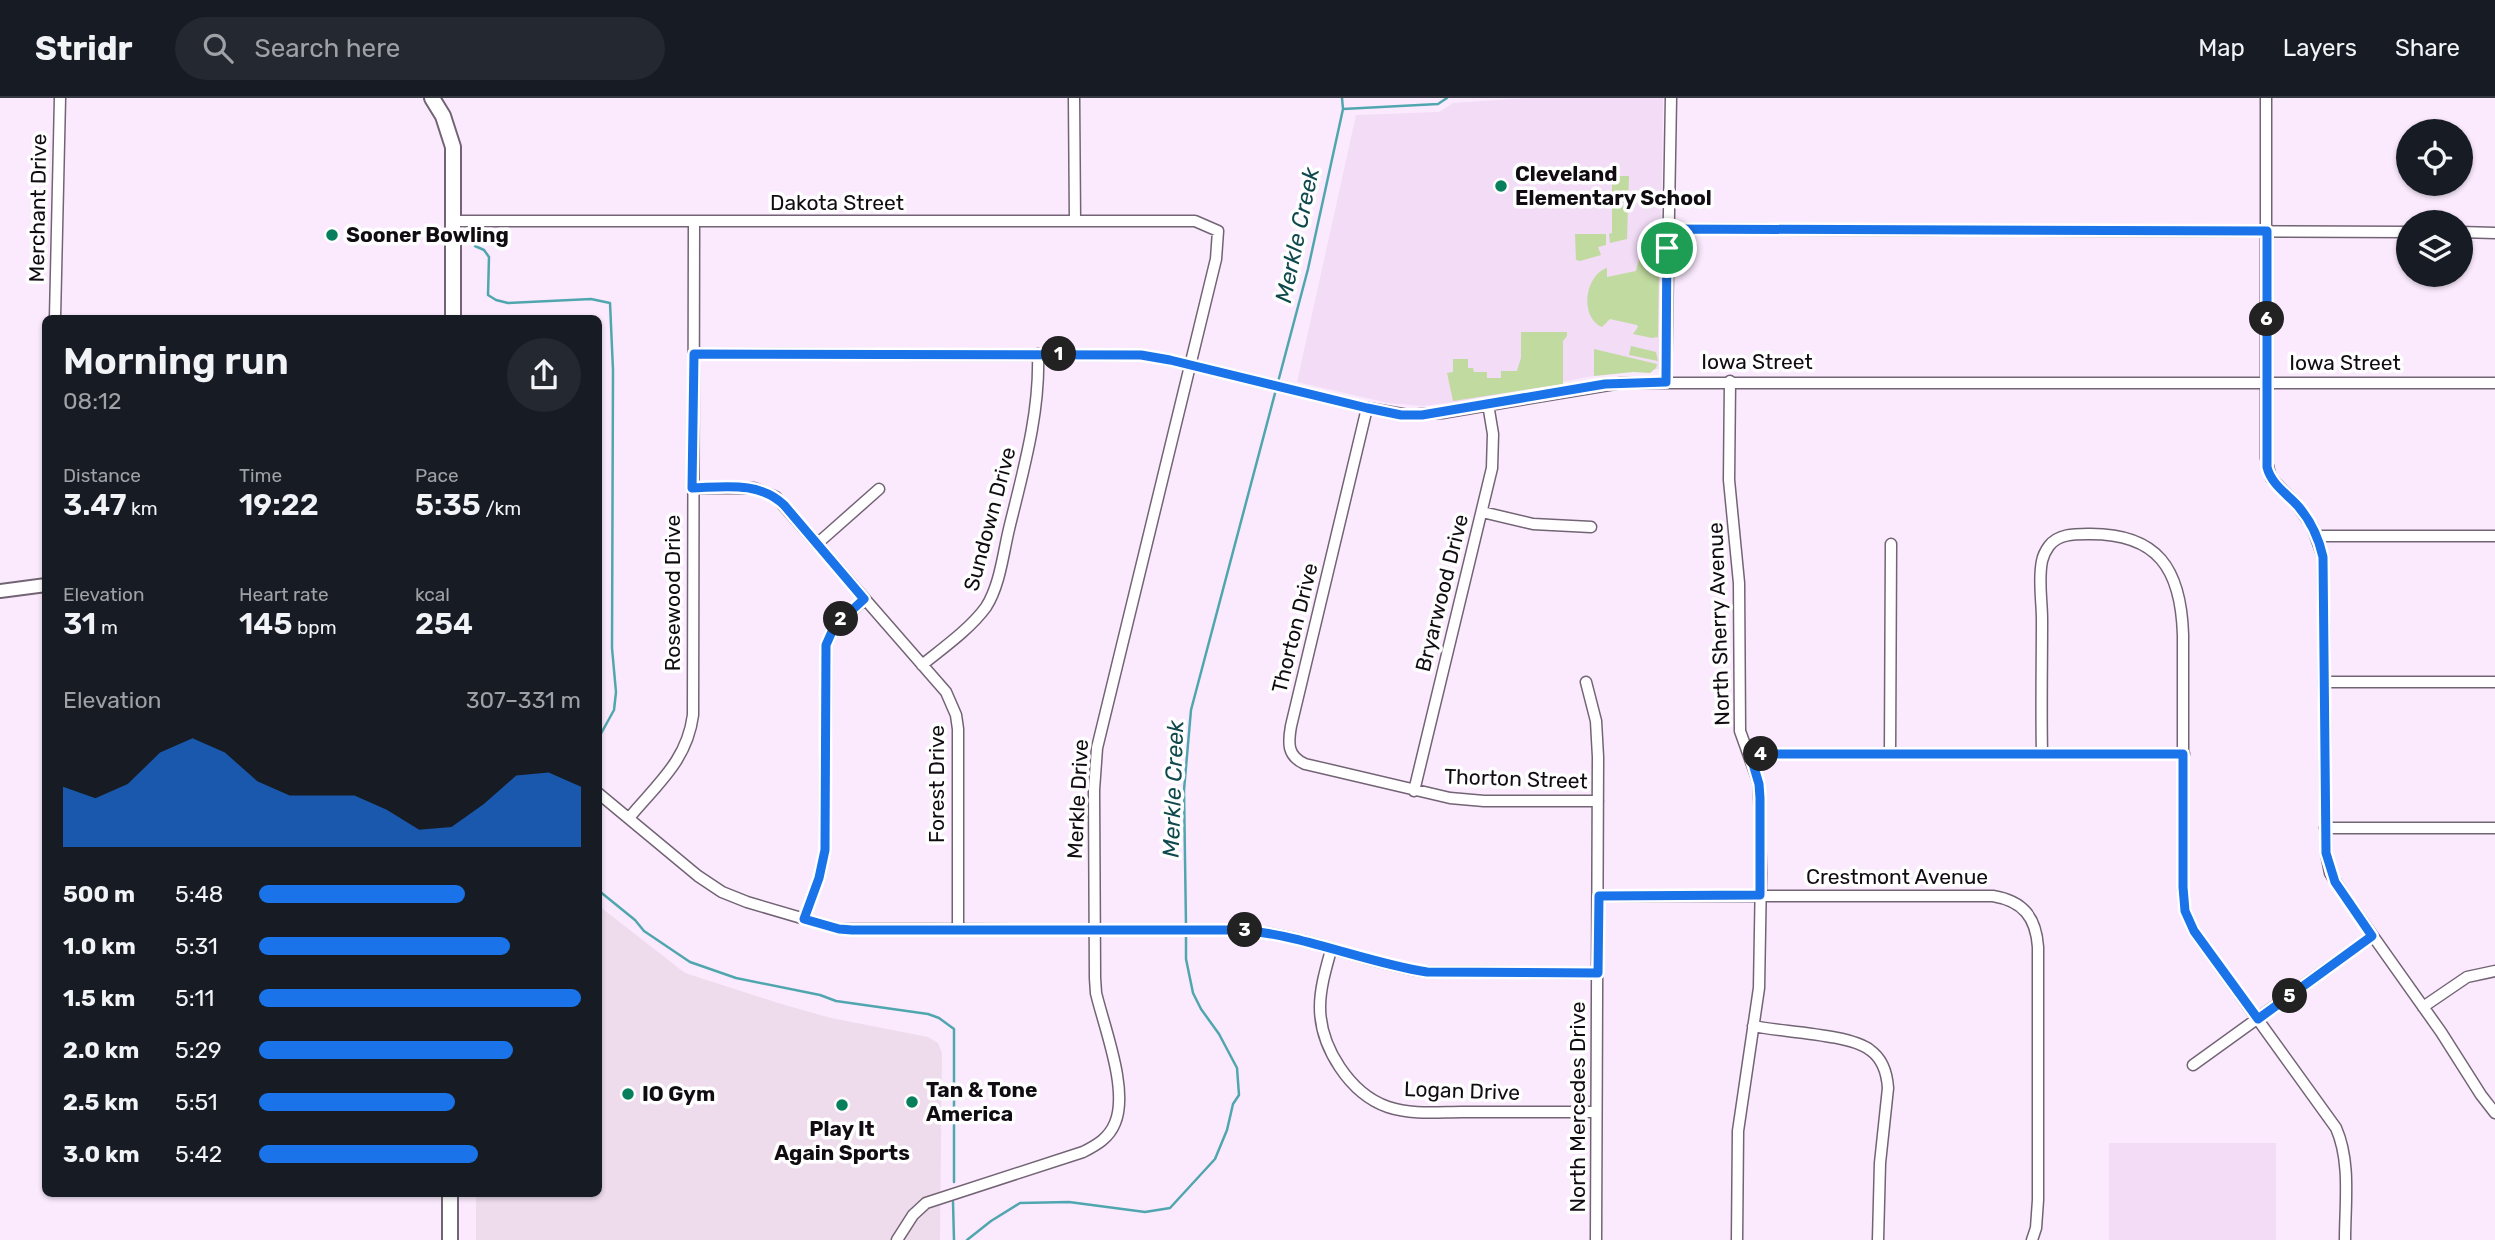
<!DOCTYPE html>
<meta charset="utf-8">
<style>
:root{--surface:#171b24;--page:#242831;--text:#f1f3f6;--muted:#9ea1a6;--line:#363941;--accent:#1a73e8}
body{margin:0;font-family:Rubik,sans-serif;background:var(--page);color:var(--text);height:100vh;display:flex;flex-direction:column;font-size:26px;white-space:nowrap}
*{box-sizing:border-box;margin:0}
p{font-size:23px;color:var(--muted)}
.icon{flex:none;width:38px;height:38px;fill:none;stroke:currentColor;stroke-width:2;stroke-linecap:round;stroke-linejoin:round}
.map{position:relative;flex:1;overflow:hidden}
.panel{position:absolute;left:42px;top:217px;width:560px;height:882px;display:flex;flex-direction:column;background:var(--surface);border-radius:10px;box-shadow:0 2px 5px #0004}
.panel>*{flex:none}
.tools{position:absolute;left:2396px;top:21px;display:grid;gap:14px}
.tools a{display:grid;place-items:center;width:77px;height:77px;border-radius:50%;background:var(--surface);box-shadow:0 2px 5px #0004;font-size:35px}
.pin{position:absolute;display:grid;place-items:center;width:60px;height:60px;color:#fff;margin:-30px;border:4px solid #fff;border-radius:50%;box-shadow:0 2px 7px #0007}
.km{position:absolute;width:35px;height:35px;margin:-18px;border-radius:50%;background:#222;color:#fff;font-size:19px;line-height:35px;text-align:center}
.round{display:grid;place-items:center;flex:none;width:74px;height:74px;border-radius:37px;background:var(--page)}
.overview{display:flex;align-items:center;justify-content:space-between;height:119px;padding:0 21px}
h1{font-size:38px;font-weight:600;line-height:52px}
.metrics{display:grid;grid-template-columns:repeat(3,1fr);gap:10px;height:119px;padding:7px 21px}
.metrics div{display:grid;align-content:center}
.metrics b{font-size:30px;font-weight:600}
.metrics small{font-size:19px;font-weight:400}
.metrics p{font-size:19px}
.chart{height:196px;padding:14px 21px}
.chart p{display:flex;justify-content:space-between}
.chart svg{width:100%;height:126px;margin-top:7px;fill:var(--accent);opacity:.7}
ul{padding:0 21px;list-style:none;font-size:23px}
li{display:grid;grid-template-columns:112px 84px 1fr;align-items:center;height:52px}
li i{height:18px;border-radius:9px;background:var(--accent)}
header{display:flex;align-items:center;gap:42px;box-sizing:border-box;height:98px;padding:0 35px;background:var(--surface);border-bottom:2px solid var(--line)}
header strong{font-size:33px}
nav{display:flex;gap:38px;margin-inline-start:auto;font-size:24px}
.search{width:490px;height:63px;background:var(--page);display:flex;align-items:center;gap:18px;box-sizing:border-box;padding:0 24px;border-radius:38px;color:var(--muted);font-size:26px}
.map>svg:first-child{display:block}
.commercial{fill:#eedced}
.built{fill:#f2dcf6}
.green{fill:#c1daa0}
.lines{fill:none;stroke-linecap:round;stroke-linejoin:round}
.stream{stroke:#50a6ae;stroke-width:2.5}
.minor-casing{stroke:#736475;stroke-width:13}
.tertiary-casing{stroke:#736475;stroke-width:16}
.secondary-casing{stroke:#736475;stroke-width:18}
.minor{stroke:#fff;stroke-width:10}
.tertiary{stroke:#fff;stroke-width:12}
.secondary{stroke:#fff;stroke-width:14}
.route-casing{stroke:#fff;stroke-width:14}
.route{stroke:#1a73e8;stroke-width:9}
.poi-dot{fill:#077f5d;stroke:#fefefe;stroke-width:2.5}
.labels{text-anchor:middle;stroke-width:7;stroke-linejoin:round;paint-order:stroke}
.poi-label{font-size:21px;font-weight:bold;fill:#110c12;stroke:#fefefe;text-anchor:start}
.street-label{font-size:21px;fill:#110c12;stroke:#fefefe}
.water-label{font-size:23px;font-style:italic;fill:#10494d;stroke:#fefefe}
</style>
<header>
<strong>Stridr</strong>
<div class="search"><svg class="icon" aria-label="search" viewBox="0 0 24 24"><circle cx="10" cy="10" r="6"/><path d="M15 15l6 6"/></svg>Search here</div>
<nav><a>Map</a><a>Layers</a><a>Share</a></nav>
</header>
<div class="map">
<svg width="2495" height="1142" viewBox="0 0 2495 1142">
<rect width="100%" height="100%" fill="#fbeafe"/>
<path class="commercial" d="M599 808 685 875 778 905 831 920 928 939 938 945 942 955 940 1142H476V1096H598Z"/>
<path class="built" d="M1527 0H1663L1659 271 1593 278 1457 304 1422 308 1388 305 1297 284 1356 17 1439 14 1453 5Z
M2109 1045H2276V1142H2109Z"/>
<path class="green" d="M1612 78H1629L1628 105H1612Z
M1612 108H1628L1627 141 1610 145 1609 136 1612 135Z
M1575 136H1606V147L1598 149 1601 157 1580 163 1576 162Z
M1657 157 1659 164 1658 239 1652 240 1633 236 1638 229 1637 227 1610 221 1602 229C1579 219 1585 177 1607 170V179L1636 173 1639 161Z
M1521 234H1567V238L1563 243V286L1453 303 1447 275 1453 274V261H1468V270H1473L1474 274H1487V280H1501V273H1517L1521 260Z
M1631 248 1656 254 1658 263 1629 257Z
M1594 251 1657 266 1656 270 1650 275 1633 274 1594 278Z"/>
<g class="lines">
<path class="stream" d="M1343 11 1438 6 1447 0
M475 148 484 152 489 159 488 197 496 202 508 205 591 201 610 205 613 272 612 550 616 594 614 612 598 641
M598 792 635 822 644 833 690 864 736 880 820 897 836 903 928 916 939 920 954 931V1084
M1186 828 1184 692 1191 612 1308 171 1343 11 1342 0
M953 1104 954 1142
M967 1142 991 1123 1020 1105 1069 1104 1145 1114 1170 1110 1215 1061 1227 1032 1233 1006 1239 997 1237 970 1219 936 1201 911 1193 895 1186 861V835"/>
<defs>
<path id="minor" d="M1074 0 1075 123
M2266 0V360L2271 380 2297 407 2312 428 2323 459 2326 755 2330 775 2346 800 2441 934 2481 997 2495 1015
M453 123H1195L1218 133 1216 161 1097 650 1094 692 1095 880 1096 895C1104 929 1129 992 1115 1025 1109 1040 1097 1047 1083 1054L926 1105 913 1117 897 1142
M1667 131 2408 134
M2460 134 2495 135
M55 220 60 0
M694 256 1141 257 1170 262 1367 310 1408 317 1442 315 1621 285H2495
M1730 283 1729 382 1739 485 1740 633 1759 686 1761 776 1759 890 1738 1033 1737 1142
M1666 284 1671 0
M1367 310 1291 628C1288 645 1287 658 1305 666L1450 700 1484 703H1598
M692 390H754L776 399 946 594 956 617 958 631V832
M1482 414 1533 426 1591 429
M2317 438H2495
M818 445 879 391
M922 567C943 550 970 531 986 509 1000 487 1003 456 1009 431 1023 373 1040 316 1038 256
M1586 584 1596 623 1598 659 1596 1142
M2324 584H2495
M1890 655 1891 446
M1750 656H2184
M2042 656C2041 611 2042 566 2042 522 2042 502 2038 482 2042 463 2043 458 2046 452 2049 448 2058 436 2074 436 2088 436 2158 435 2181 471 2183 537V789L2185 813 2194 833 2336 1030C2351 1064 2345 1105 2345 1142
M1414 693 1492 370 1493 336 1488 306
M598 695 698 778 722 794 747 804 839 831 1241 832C1304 836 1364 865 1427 874L1598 875
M629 720C657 686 687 663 693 617L694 123
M2325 730H2495
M1599 798H1993C2023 803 2036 819 2038 849V1102L2036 1130 2032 1142
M804 821 819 780 825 752 826 547 834 529 865 501
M1331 852C1326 870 1320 890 1320 909 1320 949 1350 996 1388 1009 1412 1017 1438 1014 1462 1014 1507 1014 1551 1014 1596 1014
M2423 909 2467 879 2495 873
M1753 928C1781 934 1850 936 1870 952 1883 961 1887 975 1888 990L1880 1065 1878 1142
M2193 967 2372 838"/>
<path id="tertiary" d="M0 493 46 487"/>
<path id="secondary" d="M432 0 443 18 453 49V220
M450 1096V1142"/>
</defs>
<use href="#minor" class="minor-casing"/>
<use href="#tertiary" class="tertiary-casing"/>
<use href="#secondary" class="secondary-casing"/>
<use href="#minor" class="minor"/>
<use href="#tertiary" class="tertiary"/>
<use href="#secondary" class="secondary"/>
</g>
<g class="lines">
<defs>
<path id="route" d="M1667 131 2267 133V369C2271 386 2287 396 2298 408 2311 423 2319 441 2323 459L2326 755 2335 784 2372 838 2258 921 2194 833 2185 813 2183 789V656H1750L1759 686 1760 700V797L1599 798 1598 875 1427 874C1364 864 1304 837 1241 832H852L839 831 804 821 819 780 825 752 826 547 834 529 864 501 784 407C759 383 725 389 692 390L694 256 1141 257 1170 262 1367 310 1401 317H1422L1605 286 1666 284Z"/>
</defs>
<use href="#route" class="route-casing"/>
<use href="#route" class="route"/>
</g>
<g class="poi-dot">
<circle cx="1501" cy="88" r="7"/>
<circle cx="332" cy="137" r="7"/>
<circle cx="628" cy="996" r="7"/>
<circle cx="912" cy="1004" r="7"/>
<circle cx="842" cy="1007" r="7"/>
</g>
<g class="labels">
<g class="poi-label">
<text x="1515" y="83">Cleveland<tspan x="1515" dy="24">Elementary School</tspan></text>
<text x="346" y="144">Sooner Bowling</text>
<text x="926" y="999">Tan &amp; Tone<tspan x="926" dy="24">America</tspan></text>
<text x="642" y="1003">IO Gym</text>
<text x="842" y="1038" text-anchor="middle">Play It<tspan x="842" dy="24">Again Sports</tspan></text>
</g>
<g class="street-label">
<text x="837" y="112">Dakota Street</text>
<text transform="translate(38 110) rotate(-89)" y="7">Merchant Drive</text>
<text x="1757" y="271">Iowa Street</text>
<text x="2345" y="272">Iowa Street</text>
<text transform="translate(990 421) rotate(-75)" y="7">Sundown Drive</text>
<text transform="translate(673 495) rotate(-90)" y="7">Rosewood Drive</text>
<text transform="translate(1442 495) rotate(-76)" y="7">Bryarwood Drive</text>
<text transform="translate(1719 526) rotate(-92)" y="7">North Sherry Avenue</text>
<text transform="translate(1295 530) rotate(-76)" y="7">Thorton Drive</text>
<text transform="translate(1516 681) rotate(2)" y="7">Thorton Street</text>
<text transform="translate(937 686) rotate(-90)" y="7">Forest Drive</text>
<text transform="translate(1078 701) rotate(-87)" y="7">Merkle Drive</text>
<text x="1897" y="786">Crestmont Avenue</text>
<text transform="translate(1462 993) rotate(2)" y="7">Logan Drive</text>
<text transform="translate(1578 1009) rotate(-90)" y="7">North Mercedes Drive</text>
</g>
<g class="water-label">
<text transform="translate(1297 137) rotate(-78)" y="8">Merkle Creek</text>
<text transform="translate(1173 691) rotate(-88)" y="8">Merkle Creek</text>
</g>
</g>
</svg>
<div class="tools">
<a><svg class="icon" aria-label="locate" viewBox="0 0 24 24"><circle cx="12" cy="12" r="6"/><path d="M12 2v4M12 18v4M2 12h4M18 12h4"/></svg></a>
<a><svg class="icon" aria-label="layers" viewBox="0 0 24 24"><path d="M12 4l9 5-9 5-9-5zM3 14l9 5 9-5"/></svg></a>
</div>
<div class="pin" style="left:1667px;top:150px;background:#1e9e55"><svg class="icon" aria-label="arrive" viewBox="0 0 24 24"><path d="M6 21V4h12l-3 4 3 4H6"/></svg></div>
<b class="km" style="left:1059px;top:256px">1</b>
<b class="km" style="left:841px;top:521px">2</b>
<b class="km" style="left:1245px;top:832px">3</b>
<b class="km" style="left:1761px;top:656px">4</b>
<b class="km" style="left:2290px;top:898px">5</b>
<b class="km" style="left:2267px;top:221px">6</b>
<section class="panel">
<div class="overview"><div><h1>Morning run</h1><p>08:12</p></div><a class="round"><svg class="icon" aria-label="share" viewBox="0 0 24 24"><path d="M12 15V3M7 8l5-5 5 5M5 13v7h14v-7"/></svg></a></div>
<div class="metrics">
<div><p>Distance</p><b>3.47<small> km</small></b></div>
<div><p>Time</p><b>19:22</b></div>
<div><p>Pace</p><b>5:35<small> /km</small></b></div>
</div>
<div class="metrics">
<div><p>Elevation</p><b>31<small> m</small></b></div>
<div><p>Heart rate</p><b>145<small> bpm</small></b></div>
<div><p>kcal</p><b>254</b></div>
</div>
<div class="chart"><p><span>Elevation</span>307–331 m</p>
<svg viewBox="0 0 160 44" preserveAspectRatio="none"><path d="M0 44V23L10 27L20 22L30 11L40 6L50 11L60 21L70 26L80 26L90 26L100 31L110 38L120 37L130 29L140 19L150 18L160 23V44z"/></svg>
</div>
<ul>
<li><b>500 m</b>5:48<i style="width:64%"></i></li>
<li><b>1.0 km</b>5:31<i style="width:78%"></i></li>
<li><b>1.5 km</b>5:11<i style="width:100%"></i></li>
<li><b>2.0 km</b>5:29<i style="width:79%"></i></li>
<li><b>2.5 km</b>5:51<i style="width:61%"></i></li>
<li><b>3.0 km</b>5:42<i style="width:68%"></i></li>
</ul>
</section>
</div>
